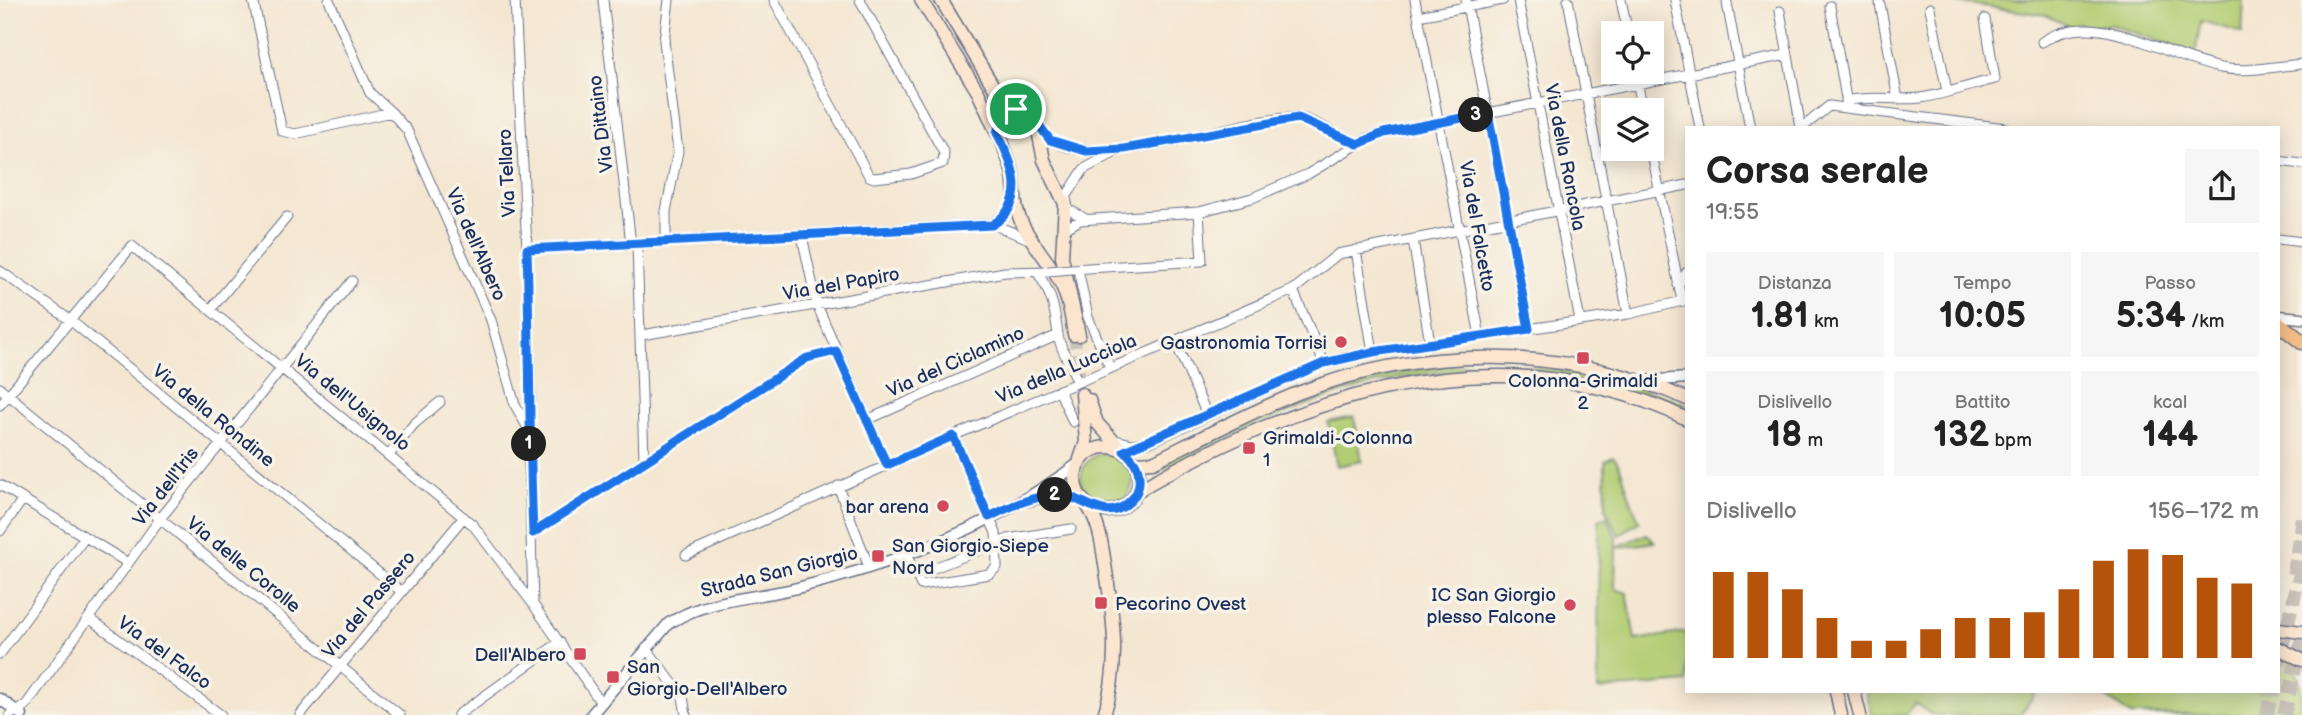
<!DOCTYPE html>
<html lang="it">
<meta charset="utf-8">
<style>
:root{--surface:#fff;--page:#f6f6f6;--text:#222;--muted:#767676;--accent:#b45309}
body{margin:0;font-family:"Balsamiq Sans",sans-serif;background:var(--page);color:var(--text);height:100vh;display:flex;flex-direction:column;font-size:26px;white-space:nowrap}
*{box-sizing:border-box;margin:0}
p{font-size:23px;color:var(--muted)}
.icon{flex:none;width:38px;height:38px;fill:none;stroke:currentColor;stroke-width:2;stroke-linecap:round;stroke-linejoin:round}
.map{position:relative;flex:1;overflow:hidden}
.side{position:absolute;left:1685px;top:126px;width:595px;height:567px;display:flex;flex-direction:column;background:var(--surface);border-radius:0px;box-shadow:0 4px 18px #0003}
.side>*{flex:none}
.tools{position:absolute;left:1601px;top:21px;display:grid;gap:14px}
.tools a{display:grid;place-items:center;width:63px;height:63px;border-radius:0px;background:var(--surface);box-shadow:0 4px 18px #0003;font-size:35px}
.pin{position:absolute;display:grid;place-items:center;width:60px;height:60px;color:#fff;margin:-30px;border:4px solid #fff;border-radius:50%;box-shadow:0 2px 7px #0007}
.km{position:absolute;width:35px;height:35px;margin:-18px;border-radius:50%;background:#222;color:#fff;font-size:19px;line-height:35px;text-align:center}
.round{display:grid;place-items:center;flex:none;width:74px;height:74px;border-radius:0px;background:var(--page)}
.summary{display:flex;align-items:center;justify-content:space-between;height:119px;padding:0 21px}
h1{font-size:38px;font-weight:700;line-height:52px}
.figures{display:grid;grid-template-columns:repeat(3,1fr);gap:10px;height:119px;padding:7px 21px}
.figures div{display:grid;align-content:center;border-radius:0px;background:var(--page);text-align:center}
.figures b{font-size:35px;font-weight:700}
.figures small{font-size:19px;font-weight:400}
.figures p{font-size:19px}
.chart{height:196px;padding:14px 21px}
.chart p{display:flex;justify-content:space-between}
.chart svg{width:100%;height:126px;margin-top:7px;stroke:var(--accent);stroke-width:6}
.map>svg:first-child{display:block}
.green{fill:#b2cd73;stroke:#667e68;stroke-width:2}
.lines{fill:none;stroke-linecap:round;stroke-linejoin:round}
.secondary-tunnel{stroke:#c9c2bb;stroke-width:12;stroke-dasharray:12 6;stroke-linecap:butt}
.primary-tunnel{stroke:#c9c2bb;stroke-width:14;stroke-dasharray:14 7;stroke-linecap:butt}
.minor-casing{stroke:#676f87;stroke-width:11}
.tertiary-casing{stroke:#676f87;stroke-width:13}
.secondary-casing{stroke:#676f87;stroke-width:15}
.primary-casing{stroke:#676f87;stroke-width:17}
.minor{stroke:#fff;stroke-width:9}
.tertiary{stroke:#fff;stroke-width:10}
.secondary{stroke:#fbe5cf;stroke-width:12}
.primary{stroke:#f6be87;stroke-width:14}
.minor-bridge-casing{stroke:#676f87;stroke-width:11;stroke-linecap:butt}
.minor-bridge{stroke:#fff;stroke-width:9}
.route-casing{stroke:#fff;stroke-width:14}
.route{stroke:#1a73e8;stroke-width:9}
.poi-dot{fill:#d1495b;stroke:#f7f3e8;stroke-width:2.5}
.labels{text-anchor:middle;stroke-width:7;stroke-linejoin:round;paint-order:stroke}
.street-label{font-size:19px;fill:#1b2f5e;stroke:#f7f3e8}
.poi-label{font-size:19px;fill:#1b2f5e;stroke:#f7f3e8;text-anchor:end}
</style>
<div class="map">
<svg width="2302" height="715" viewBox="0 0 2302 715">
<rect width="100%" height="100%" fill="#f7f3e8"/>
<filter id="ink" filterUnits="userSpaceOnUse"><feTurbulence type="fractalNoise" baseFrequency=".0143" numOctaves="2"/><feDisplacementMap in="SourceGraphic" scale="14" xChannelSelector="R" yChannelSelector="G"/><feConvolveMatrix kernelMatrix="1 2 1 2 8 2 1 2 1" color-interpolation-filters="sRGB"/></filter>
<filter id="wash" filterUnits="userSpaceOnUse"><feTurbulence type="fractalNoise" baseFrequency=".00686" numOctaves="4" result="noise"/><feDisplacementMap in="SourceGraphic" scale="28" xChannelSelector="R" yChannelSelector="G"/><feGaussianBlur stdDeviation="1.57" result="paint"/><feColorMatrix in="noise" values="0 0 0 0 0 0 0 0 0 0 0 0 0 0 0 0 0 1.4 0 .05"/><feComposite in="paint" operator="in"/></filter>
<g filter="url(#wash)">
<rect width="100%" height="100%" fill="#f4e7d2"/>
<path class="green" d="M1939 0H2244L2242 33 2201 21 2195 54 2112 25 2070 27 2046 15Z
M1470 364C1546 364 1617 377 1687 405V412C1643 394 1600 388 1553 382 1526 378 1496 371 1469 371 1357 373 1262 422 1164 469L1158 468C1168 455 1195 448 1210 440 1297 398 1373 370 1470 364Z
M1354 417 1362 461 1337 466 1328 422Z
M1081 479a26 26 0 1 1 52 0a26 26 0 1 1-52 0Z
M1613 457C1623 463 1629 506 1640 521L1619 535 1606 510 1605 461Z
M1607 517 1616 537V547L1647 534 1654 542 1616 548 1615 589 1627 593 1635 640 1687 632V682L1598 690 1599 520Z
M2279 658C2302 665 2302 692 2302 715H2131L2097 691H2278Z
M1866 691H2037L2020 715H1932L1915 703 1906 715H1872Z"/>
</g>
<g filter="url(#ink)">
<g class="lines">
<path class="secondary-tunnel" d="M1074 335 1082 394"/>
<path class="primary-tunnel" d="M2294 574 2302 517
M2278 664 2302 565
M2267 715 2272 691
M2284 715 2302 639"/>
<defs>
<path id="minor" d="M253 0 282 131 295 134 391 112 407 130 491 320 515 405 528 428 533 604
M329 0 370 93 391 112
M515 0 527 249 531 400 528 428
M603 0 631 244
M774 0 869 176 874 178 911 174 943 163 944 153 860 0
M1415 0 1480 336
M1466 0 1529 329
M1518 0 1580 321
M1568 0 1628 314
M1621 0 1628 33
M1675 0 1700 128
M1727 3 1750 128
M1880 4 1898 99
M1830 6 1847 104
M1930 8 1947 91
M1780 11 1801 128
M1418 16 1503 0
M2042 42C2096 5 2165 58 2221 68 2247 73 2276 66 2302 64
M1635 72 1643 110
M1846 101C1872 95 1895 101 1921 98 1946 94 1971 85 1995 79L1985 19
M1040 128C1076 186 1241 114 1299 118 1313 119 1341 138 1358 144
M1802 128 1829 106 2006 128
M1651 149 1682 301
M2278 161 2302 164
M1084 218 1068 209 1066 197 1084 169 1112 154
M992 224 1010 210 1015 198
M1065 229 1080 220 1199 212 1252 198 1308 174 1368 138 1384 133 1787 55
M802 236 817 305 887 465
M2278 239 2302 242
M1413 240 1430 343
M666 242V211L678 151 664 41 669 0
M637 244 644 459
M527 249 992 224 1029 239
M1356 250 1373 352
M1072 269 1202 261 1199 212
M1078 269 1088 317 1110 368
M0 271 70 320 402 592
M1037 272C1052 293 1055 310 1058 335 1060 349 1072 368 1078 382
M1678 285 1687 272
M1293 290 1324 363
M211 309 287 217
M642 335 1005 272 1048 271
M1175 341 1207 415
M0 388 400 715
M1059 390 1073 422
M0 405 132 246 473 525 533 604 601 703
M867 420 1058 335
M1116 440 1132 444 1150 442 1324 363 1373 352 1628 314 1687 300
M389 455 414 424 440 402
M0 485 128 563
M838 486 869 567
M0 531 23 499
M533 533 807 358 836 351
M906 554 921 585 989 574 997 567 996 533 953 436
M686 555 953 436 1293 290 1338 254 1687 185
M916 575 1008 539 1071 529
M89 618 221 715
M646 648 683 697 686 715
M0 654 85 537
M10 715 26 705 160 519 352 281
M300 715 464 517
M458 715 560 642"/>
<path id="tertiary" d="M2278 316 2302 318
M1645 381 1687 378
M1028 501C1048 495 1064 491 1083 501
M0 699 22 715
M591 715 669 623 686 614C721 598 763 597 801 587 898 563 998 524 1079 463"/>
<path id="secondary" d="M921 0 978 92 997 133
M941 0 998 94 1016 109
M1074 335C1072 319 1069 303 1063 288 1052 262 1030 244 1020 219 1013 204 1016 186 1012 171 1008 152 979 103 1024 110L1036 121 1044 160 1065 204 1062 257 1079 335
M1089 400 1097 423 1122 450
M1075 479a32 32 0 1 1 64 0a32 32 0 1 1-64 0Z
M1080 459 1086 442 1082 394
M1135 463 1153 462C1201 438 1248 413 1298 393 1420 345 1566 345 1687 399
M1137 491C1304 393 1501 329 1687 419
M1087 505C1101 526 1102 547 1106 571 1114 621 1120 666 1104 715
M2278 629 2302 632
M2278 648 2302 660
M1836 691 1841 715
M1854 691 1860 715"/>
<path id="primary" d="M2278 323 2302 342"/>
</defs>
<use href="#minor" class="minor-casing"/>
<use href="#tertiary" class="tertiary-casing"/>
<use href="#secondary" class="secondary-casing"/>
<use href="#primary" class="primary-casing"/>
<use href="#minor" class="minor"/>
<use href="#tertiary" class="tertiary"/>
<use href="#secondary" class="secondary"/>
<use href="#primary" class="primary"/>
<defs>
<path id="minor-bridge" d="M1048 271 1072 269"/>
</defs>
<use href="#minor-bridge" class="minor-bridge-casing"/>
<use href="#minor-bridge" class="minor-bridge"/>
</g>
</g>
<g class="lines" filter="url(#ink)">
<defs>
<path id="route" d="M1016 109 1032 116 1050 140 1086 151 1124 149 1298 118 1358 144 1384 133 1488 113 1529 329 1373 352 1324 363 1124 451C1133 458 1139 466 1139 478 1140 487 1136 496 1129 502 1104 526 1082 493 1055 495 1032 496 1009 507 989 517L953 436 887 465 836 351 807 358 533 533C529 438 530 344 527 249L992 225C1029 202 1014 165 997 133L1003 115Z"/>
</defs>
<use href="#route" class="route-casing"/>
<use href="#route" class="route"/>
</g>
<g class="poi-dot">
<circle cx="1341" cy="342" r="7"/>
<rect x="1576" y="351" width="14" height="14" rx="3.5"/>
<rect x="1242" y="441" width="14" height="14" rx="3.5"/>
<circle cx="943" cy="506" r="7"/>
<rect x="871" y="549" width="14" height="14" rx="3.5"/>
<rect x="1094" y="596" width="14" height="14" rx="3.5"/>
<circle cx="1570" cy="605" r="7"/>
<rect x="573" y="647" width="14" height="14" rx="3.5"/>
<rect x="606" y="670" width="14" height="14" rx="3.5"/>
</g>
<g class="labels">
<g class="street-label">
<text transform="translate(600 124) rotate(-97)" y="7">Via Dittaino</text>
<text transform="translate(1566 157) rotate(79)" y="7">Via della Roncola</text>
<text transform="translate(506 173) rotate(-93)" y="7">Via Tellaro</text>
<text transform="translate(1478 226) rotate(80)" y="7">Via del Falcetto</text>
<text transform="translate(477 244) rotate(66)" y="7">Via dell'Albero</text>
<text transform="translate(841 283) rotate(-10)" y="7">Via del Papiro</text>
<text transform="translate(955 361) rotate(-24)" y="7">Via del Ciclamino</text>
<text transform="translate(1066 368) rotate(-23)" y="7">Via della Lucciola</text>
<text transform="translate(353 402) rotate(39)" y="7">Via dell'Usignolo</text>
<text transform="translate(214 415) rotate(39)" y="7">Via della Rondine</text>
<text transform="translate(165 486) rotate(-52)" y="7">Via dell'Iris</text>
<text transform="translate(244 564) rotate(39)" y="7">Via delle Corolle</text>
<text transform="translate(779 571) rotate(-14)" y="7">Strada San Giorgio</text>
<text transform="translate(368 604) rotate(-50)" y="7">Via del Passero</text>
<text transform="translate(165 652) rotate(36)" y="7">Via del Falco</text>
</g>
<g class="poi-label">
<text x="1327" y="349">Gastronomia Torrisi</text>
<text x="1583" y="387" text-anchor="middle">Colonna-Grimaldi<tspan x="1583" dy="22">2</tspan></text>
<text x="1263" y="444" text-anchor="start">Grimaldi-Colonna<tspan x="1263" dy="22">1</tspan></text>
<text x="929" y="513">bar arena</text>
<text x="892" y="552" text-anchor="start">San Giorgio-Siepe<tspan x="892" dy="22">Nord</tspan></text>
<text x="1556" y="601">IC San Giorgio<tspan x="1556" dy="22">plesso Falcone</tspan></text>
<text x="1115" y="610" text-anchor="start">Pecorino Ovest</text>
<text x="566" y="661">Dell'Albero</text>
<text x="627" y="673" text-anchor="start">San<tspan x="627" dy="22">Giorgio-Dell'Albero</tspan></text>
</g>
</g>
</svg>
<div class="tools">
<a><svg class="icon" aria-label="locate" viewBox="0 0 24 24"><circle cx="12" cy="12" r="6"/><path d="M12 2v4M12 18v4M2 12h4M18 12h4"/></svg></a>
<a><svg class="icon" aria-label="layers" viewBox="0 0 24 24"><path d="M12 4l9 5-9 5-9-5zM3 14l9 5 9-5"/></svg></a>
</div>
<div class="pin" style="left:1016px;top:109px;background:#1e9e55"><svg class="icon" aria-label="arrive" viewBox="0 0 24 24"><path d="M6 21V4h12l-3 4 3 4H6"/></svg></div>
<b class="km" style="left:529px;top:444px">1</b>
<b class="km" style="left:1055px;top:495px">2</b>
<b class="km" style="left:1476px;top:115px">3</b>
<section class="side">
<div class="summary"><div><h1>Corsa serale</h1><p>19:55</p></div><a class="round"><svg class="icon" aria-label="share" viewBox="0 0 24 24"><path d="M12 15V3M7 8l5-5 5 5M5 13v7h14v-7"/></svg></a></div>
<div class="figures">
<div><p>Distanza</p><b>1.81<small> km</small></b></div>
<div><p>Tempo</p><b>10:05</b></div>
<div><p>Passo</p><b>5:34<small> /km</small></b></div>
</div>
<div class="figures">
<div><p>Dislivello</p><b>18<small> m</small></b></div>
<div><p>Battito</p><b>132<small> bpm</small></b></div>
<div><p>kcal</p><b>144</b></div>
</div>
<div class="chart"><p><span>Dislivello</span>156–172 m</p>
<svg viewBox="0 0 160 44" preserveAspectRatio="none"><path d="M5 44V14M15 44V14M25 44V20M35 44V30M45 44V38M55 44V38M65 44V34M75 44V30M85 44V30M95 44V28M105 44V20M115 44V10M125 44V6M135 44V8M145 44V16M155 44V18"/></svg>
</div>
</section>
</div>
